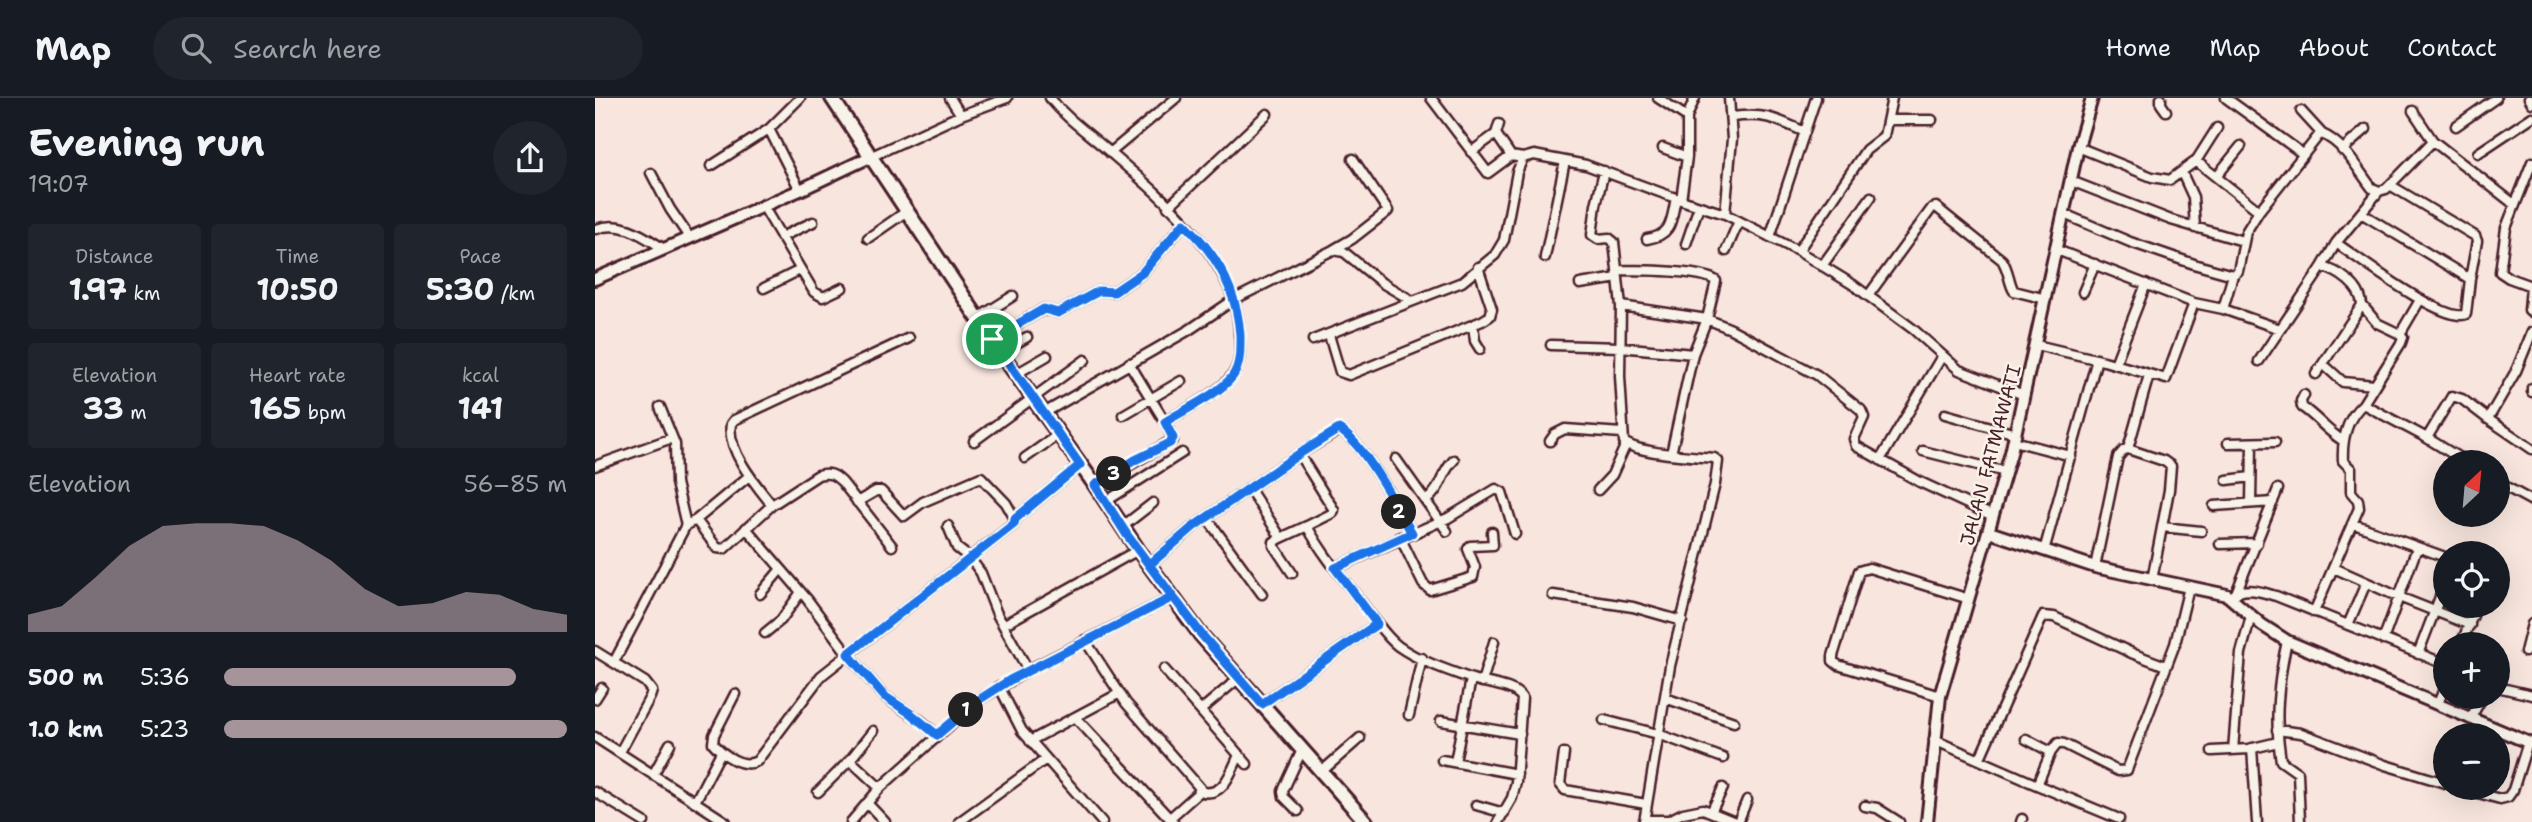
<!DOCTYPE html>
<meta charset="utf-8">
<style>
:root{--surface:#171b24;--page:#20242c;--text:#f1f3f6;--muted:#9ea1a6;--line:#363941;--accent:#a6949b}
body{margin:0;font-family:"Shantell Sans",sans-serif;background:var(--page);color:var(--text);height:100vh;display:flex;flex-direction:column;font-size:26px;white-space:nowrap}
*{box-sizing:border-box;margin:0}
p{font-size:23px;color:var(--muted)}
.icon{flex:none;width:38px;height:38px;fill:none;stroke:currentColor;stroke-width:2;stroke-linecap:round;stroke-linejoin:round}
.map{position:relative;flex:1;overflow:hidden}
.sheet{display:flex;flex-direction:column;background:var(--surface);width:595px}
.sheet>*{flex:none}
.needle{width:46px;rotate:26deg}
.controls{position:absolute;left:1838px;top:352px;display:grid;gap:14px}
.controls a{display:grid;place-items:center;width:77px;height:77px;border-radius:50%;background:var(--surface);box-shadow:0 7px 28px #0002;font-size:35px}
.pin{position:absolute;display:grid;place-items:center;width:60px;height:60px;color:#fff;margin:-30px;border:4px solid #fff;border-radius:50%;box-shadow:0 2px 7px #0007}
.km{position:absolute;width:35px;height:35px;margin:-18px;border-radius:50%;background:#222;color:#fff;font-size:19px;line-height:35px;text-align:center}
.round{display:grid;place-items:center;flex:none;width:74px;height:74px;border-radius:37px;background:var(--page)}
.head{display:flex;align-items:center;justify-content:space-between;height:119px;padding:0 28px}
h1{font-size:38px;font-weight:700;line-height:52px}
.metrics{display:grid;grid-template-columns:repeat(3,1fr);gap:10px;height:119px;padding:7px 28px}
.metrics div{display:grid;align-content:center;border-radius:7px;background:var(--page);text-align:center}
.metrics b{font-size:30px;font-weight:700}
.metrics small{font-size:19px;font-weight:400}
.metrics p{font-size:19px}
.chart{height:196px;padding:14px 28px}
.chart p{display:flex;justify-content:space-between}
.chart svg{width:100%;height:126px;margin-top:7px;fill:var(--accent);opacity:.7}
ul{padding:0 28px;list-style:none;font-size:23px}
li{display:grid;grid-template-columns:112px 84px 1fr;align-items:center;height:52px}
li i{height:18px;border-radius:9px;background:var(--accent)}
header{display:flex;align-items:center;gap:42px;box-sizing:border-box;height:98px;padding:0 35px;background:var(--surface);border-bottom:2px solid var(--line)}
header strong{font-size:33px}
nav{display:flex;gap:38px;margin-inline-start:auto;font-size:24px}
.search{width:490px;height:63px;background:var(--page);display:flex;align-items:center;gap:18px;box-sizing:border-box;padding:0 24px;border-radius:38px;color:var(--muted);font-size:26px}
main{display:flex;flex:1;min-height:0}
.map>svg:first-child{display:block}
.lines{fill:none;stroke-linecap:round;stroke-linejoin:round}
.minor-casing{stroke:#4a1f2b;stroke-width:13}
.tertiary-casing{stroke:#4a1f2b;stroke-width:16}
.secondary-casing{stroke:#4a1f2b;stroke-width:18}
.minor{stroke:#f7f3e8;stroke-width:8}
.tertiary{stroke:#f7f3e8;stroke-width:10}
.secondary{stroke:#f7f3e8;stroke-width:12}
.route-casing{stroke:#fff;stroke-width:14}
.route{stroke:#1a73e8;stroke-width:9}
.labels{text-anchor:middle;stroke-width:5;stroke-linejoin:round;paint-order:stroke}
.street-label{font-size:19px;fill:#4a1f2b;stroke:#f7f3e8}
</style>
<header>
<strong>Map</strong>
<div class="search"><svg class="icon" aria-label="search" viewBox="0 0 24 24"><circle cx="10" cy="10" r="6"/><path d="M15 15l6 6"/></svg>Search here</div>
<nav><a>Home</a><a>Map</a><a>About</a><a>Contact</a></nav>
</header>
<main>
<section class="sheet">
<div class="head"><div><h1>Evening run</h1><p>19:07</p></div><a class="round"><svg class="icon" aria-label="share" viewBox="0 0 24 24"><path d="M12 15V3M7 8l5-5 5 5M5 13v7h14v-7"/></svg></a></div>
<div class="metrics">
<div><p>Distance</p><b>1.97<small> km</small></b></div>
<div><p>Time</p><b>10:50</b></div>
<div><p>Pace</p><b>5:30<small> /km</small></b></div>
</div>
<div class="metrics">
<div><p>Elevation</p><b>33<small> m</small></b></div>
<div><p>Heart rate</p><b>165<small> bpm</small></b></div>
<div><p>kcal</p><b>141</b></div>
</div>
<div class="chart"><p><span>Elevation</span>56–85 m</p>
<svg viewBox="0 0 160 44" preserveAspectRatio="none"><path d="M0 44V38L10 35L20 25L30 14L40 7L50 6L60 6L70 7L80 12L90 19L100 29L110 35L120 34L130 30L140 31L150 36L160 38V44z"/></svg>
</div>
<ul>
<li><b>500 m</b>5:36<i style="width:85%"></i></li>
<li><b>1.0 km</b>5:23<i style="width:100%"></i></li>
</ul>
</section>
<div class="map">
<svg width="1937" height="724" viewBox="0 0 1937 724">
<rect width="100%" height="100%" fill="#f8e6de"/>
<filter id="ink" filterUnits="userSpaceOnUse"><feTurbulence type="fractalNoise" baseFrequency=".0143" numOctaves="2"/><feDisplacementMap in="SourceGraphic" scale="14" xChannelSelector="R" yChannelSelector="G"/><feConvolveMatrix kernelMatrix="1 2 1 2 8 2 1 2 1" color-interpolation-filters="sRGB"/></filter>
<g filter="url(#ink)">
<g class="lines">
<defs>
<path id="minor" d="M355 0 366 17
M455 0C471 20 490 33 510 50 563 96 641 158 644 233 645 249 647 266 636 279 623 296 589 312 570 324
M836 0 893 75 916 58 928 60 939 57 991 67 1086 102
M1063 0 1092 19
M1100 0 1092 19V59L1086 102 1130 116 1203 153 1257 186 1318 231 1364 272 1429 297
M1566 0V6L1571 13
M1631 0 1708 56
M1934 0 1937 5
M1706 13 1727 36
M1818 13 1838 43 1919 106
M1137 19C1171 15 1179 20 1210 34
M1293 22H1337
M904 26 901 36 916 58
M1861 28 1901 0
M174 31 205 92
M1483 49 1557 79 1575 82 1601 63 1622 30
M1068 50 1092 59
M1747 52 1771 31
M876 54 901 36
M515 55 581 0
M1883 55 1937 19
M277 58 366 17 412 0
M1601 63 1664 113
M1937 64 1911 130 1905 174 1914 180 1936 188 1934 212 1937 214
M116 68 174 31 205 0
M1009 73 1001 107 997 137 1003 141 1014 140 1019 144 1026 208 1025 278 1029 344C1045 356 1098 358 1119 360L1123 363 1120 386 1075 568 1049 724
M56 75 75 111 94 139
M1587 75 1598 99 1600 130
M1621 79 1646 48
M1476 83 1576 122 1648 143
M168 108 219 194 228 199 247 190
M573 109 672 16
M1766 115 1875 181
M1130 116 1137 41 1134 0
M1469 116 1535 144 1602 167 1638 177 1643 173 1651 134 1664 113 1724 37 1727 36C1749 45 1763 72 1777 90L1784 93 1791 91 1838 43
M1 131C27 122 47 137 69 151
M186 139 218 124
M1175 139 1221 0
M273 140 312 113
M1052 141C1078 137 1076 122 1081 100
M1741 145C1762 159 1851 227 1871 216L1875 181 1882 143 1880 138 1795 87
M1091 146 1104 108
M738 152 757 141 793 113 758 61
M1462 152 1599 205 1628 211 1685 231
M1131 153 1144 123
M1203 153 1271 52 1289 38 1297 0
M950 159 970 63
M1227 168 1276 99
M1727 169 1741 145 1784 93
M1022 172C1041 172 1108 172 1121 183L1112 221 1026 208
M985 186 1023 180
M169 190 205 172
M1488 194 1500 166
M1273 198 1337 110 1341 109 1407 162C1414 172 1414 186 1419 193L1451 201
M1767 207 1782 225 1805 236
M1628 211 1638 177
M383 220 418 198
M878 227 880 243 885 251
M1937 234 1921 273 1893 321 1937 351
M734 237 745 274 754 277 887 223 895 218 897 211 883 169
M397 241 449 211 463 215 504 193 519 194 547 175 589 125
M718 242 867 184 900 157 909 142 922 74 928 60
M956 247 1025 249 1098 256
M1441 247 1509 263 1571 281 1599 205
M406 254 432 239
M1664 263 1727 169C1744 173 1766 188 1767 207L1721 276
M1520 266 1551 186
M1728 266 1748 284 1779 287
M421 276 452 258
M1937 290V294
M1709 297 1706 303 1707 309C1722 319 1732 333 1747 342
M1768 306 1832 340 1871 364
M65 309 80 346 81 385 91 427
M449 315 594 232 640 201 738 152 749 154 787 185 816 202
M1350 316 1421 336
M528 317 586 283
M1832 340 1857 298 1867 301 1893 321
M379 343 490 262
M955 343 960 336 970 331 1027 335
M1419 343 1476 358
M1633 345 1680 344
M1533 351 1554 277
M1328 353 1411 374
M704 356 739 412 738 415 712 428C729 460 754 487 775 516 784 527 791 539 803 548 824 563 854 573 877 581 891 586 919 587 927 600L921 684 917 700 903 724
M1076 356 1098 256 1112 221 1136 231 1222 277 1266 312 1269 319 1259 341 1261 348 1325 384 1398 418
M430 360 464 336
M801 361 852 433
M1285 362 1347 258
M0 368 77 340
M1632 382 1656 379
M1902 384 1937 403
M500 387 578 342 572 327 534 265
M654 390 686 440 679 444V448L697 475
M1003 392 1017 377 1031 346
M831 403C848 389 845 376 859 362
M262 404 281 393H286L309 418 328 404 386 379 411 405 420 421 419 426 375 460 362 450 353 428
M510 404 587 355
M1656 405 1657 345
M177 407C162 388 131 352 136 326L139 322 314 240
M1619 408 1678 404
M612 420 667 496
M420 421 485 367
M101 422 122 450 129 451 177 407 223 377C234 374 239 376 247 384L297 448
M1759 426 1850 459
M527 429 558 405
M1567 429 1606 433
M151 430 212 501 253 556 289 598 326 623 342 637
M805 439 828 486 835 492 878 479 880 469 873 451 875 448 898 447 897 434
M686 440 712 428
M1625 446 1662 445
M1449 453 1502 261
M554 467 598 429 704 356 745 332C771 348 800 407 817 435
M1500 469 1523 359 1529 352 1533 351 1569 363 1576 368 1574 392 1557 482
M740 470 853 420 901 391 907 394 920 436
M1739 470 1804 499 1875 527
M1641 495 1683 391
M165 496 186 471
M958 497 1038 509 1087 523
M1636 499C1649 487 1666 494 1681 498L1850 566
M1719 514 1764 410 1763 402 1756 394V371L1748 363C1747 343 1751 321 1768 306L1806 245 1808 239 1805 236 1825 202
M408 527 543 452
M1753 527 1771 485
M170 535 186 522 206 494
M490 542 531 605 605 690 603 695 575 720
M1788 542 1822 450
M1692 543C1683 584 1679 621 1686 663L1703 675 1705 724
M1866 546 1882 508
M0 553 50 584 57 593 55 599 25 654
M1930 554 1937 526
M1823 556 1850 486
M19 564 91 427 101 422 154 378
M569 571 652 666
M887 584 899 544
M404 588 427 633 507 724
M1902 589 1937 597
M140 596 119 637 118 645C128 657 148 671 162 663L226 578 375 460 386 475 402 516 433 572
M1345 598 1243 567 1238 563V558L1264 473 1274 470 1374 501
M1070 600 1139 624
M0 601 7 590
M667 606 782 526
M1843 606 1850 588
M606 612 644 580
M814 617 827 560
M480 619 578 724
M1875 621 1888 598
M1009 622 1063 636 1128 660
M846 623 925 636
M1682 632 1706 635 1790 667 1850 685
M0 639 131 724
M1431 641 1456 654
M1339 642 1442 687 1456 654 1463 645 1469 646 1523 673 1532 672 1580 546 1594 489
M435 643 525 595
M1657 650 1662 724
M1638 652 1646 555 1656 518
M1617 653 1654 651 1683 644
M969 655 965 686 970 692 1051 706
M1385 660 1448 518 1459 519 1539 556 1571 568
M255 662 285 690
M847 662 922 676
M860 664 876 581
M726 674 765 640
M59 675 75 646
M1442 687 1524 721
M1865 690 1905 701 1913 699 1918 692 1933 644
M605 693C628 701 636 674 644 657
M0 694 49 724
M223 694 255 662 278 633
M100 704 126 654
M272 705 290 724
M881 707 909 715
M1270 708 1282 710 1304 724
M703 713 689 699 688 693 707 652
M1116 714 1128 690
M1049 722H1074L1088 715 1108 711 1140 724
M256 724 285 690 382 603 437 570 578 499
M364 724 451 661
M1143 724 1152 702
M1426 724 1427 721"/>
<path id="tertiary" d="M0 181 205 92 277 58
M1394 434 1500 469 1632 497 1667 527 1692 543 1937 646
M1332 724 1345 598 1416 355 1483 49 1497 0"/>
<path id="secondary" d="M237 0 408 258 500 387 543 452 605 536 771 724"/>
</defs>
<use href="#minor" class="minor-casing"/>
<use href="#tertiary" class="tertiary-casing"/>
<use href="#secondary" class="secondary-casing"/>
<use href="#minor" class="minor"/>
<use href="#tertiary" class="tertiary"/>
<use href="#secondary" class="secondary"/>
</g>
</g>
<g class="lines" filter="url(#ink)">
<defs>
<path id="route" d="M397 241 485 367 420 421 419 426 253 556 289 598 315 615 342 637 382 603 415 582 578 499 554 467 598 429 704 356 744 331C771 348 800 407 817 435L740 470 782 526 667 606 606 536 582 504 578 499 532 437 500 387 540 362 575 345 578 340 570 324C589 312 624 296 637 279 646 267 645 251 645 237 642 193 621 155 589 125L547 175 519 194 504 193 463 215 449 211 397 241"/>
</defs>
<use href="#route" class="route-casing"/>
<use href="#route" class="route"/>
</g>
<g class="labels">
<g class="street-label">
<text transform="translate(1395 357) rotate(-75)" y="7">JALAN FATMAWATI</text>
</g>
</g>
</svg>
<div class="controls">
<a><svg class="needle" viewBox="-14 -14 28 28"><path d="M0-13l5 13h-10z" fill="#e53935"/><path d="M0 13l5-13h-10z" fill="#9ea1a6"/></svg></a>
<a><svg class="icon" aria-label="locate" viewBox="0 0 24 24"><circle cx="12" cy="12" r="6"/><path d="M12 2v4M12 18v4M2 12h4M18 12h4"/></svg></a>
<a>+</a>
<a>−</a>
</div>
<div class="pin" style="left:397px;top:241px;background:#1e9e55"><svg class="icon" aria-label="arrive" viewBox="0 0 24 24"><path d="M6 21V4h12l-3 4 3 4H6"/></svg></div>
<b class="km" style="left:371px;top:612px">1</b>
<b class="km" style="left:804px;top:414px">2</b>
<b class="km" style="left:519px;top:376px">3</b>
</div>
</main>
